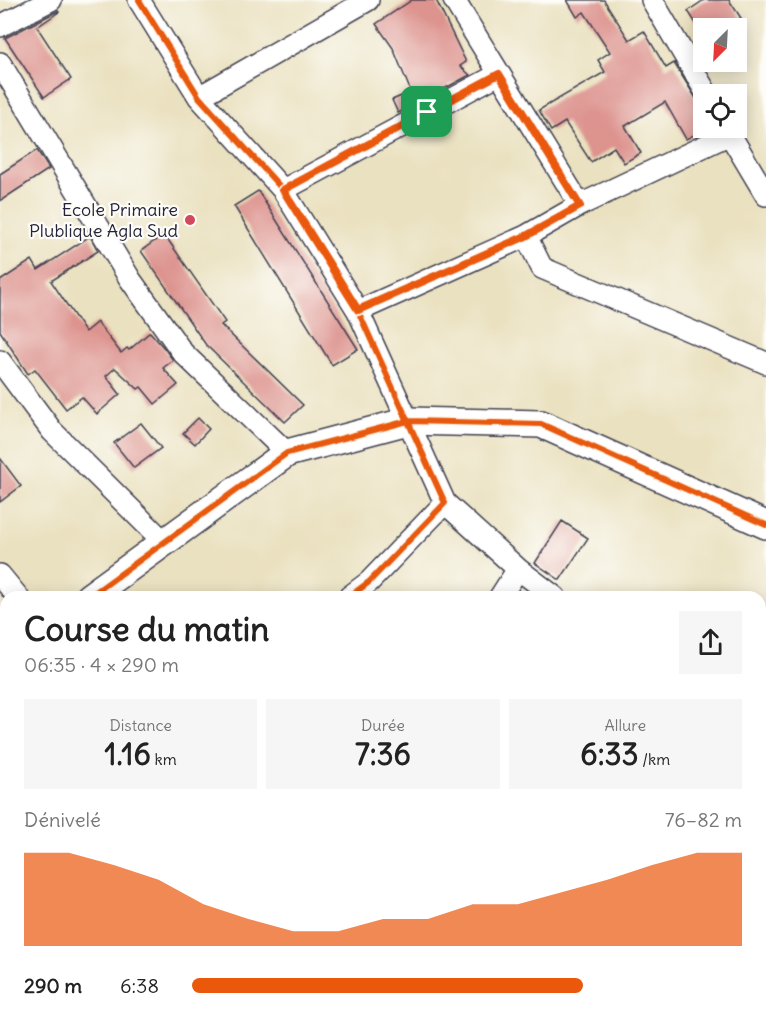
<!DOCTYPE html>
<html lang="fr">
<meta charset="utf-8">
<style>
:root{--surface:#fff;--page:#f6f6f6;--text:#222;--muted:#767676;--accent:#ea580c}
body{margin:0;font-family:Delius,sans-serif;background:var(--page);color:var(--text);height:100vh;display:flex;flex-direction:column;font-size:22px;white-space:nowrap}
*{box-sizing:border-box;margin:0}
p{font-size:20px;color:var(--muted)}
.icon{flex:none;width:33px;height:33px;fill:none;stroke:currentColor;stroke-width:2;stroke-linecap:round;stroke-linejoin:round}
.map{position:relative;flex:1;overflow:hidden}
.drawer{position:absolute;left:0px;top:591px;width:766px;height:429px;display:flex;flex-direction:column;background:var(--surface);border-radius:18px 18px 0 0;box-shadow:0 3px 15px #0003}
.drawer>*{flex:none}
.needle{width:39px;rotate:204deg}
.fabs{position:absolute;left:693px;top:18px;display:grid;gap:12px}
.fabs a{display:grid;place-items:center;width:54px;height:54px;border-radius:0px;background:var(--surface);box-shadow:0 3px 15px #0003;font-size:30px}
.pin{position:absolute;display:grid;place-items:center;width:51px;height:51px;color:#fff;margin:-26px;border-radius:12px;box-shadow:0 3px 9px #0006}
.round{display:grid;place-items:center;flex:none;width:63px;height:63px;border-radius:0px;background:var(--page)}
.head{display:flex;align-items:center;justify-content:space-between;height:102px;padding:0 24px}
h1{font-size:33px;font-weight:700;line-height:45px}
.metrics{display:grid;grid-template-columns:repeat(3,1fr);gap:9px;height:102px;padding:6px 24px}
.metrics div{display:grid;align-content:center;border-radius:0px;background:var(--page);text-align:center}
.metrics b{font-size:30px;font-weight:700}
.metrics small{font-size:16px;font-weight:400}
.metrics p{font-size:16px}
.chart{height:168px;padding:12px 24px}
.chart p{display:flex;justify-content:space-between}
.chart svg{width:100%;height:108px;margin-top:6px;fill:var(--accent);opacity:.7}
ul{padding:0 24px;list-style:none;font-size:20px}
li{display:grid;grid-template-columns:96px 72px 1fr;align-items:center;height:45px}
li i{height:15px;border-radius:8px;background:var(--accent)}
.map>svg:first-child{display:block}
.building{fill:#dd938e}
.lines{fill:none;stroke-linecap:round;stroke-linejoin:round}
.minor-casing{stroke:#403f4f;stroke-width:24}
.tertiary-casing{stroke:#403f4f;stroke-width:30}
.minor{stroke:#fff;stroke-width:21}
.tertiary{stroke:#fff;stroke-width:27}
.cycleway-casing{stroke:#fdfcf7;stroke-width:10}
.cycleway{stroke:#e8590c;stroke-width:6}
.route-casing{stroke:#fff;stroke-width:12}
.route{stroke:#ea580c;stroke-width:8}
.poi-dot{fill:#d1495b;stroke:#fdfcf7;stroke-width:2}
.labels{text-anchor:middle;stroke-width:4.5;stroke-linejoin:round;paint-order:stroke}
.poi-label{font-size:18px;fill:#22223b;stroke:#fdfcf7;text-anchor:end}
</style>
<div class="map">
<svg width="766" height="1020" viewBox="0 0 766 1020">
<rect width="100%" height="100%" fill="#fdfcf7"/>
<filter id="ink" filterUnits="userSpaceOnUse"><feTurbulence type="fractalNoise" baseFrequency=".0167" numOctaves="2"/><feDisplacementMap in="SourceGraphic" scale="12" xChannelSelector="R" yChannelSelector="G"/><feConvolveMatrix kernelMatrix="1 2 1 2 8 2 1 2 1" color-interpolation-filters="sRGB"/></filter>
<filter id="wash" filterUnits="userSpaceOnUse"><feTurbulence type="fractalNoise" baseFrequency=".008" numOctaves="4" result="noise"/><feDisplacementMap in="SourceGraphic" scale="24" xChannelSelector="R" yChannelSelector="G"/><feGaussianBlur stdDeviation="1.35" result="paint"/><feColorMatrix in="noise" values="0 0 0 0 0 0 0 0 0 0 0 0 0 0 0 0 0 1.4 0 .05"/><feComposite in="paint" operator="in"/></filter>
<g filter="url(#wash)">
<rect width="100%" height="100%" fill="#eae1c0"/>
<g id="blocks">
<path class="building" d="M412 0H436L466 62 460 66 470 75 398 113 392 100 411 92 393 48 376 24Z
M567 0H604L629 40 644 31 666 68 674 63 704 111V130L686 139 665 102 625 126 641 153 624 163 614 147 591 162 565 122 551 131 539 110 605 72 598 60 610 52 584 12 577 17Z
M704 0H729L741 18 724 28H699L688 11Z
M58 11 59 12 37 27 71 79 44 97 5 38Z
M37 150 49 169 0 201V174Z
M258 191 358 349 332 365 234 206Z
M164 234 225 322 221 325 303 405 285 422 206 345 141 251Z
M90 236 98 251 51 281 85 332 97 322 121 353 127 348 129 350 150 332 164 348 173 360 163 368 178 385 155 404 141 387 138 389 115 368 106 376 120 394 97 414 82 397 66 409 35 369 28 374 0 331V281L32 260 38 270Z
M198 418 209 429 195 444 183 433Z
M141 423 161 448 134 468 114 443Z
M0 458 21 486 0 502Z
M562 521 588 538 560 580 535 563Z"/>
</g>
</g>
<g filter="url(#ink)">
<use href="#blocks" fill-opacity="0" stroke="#403f4f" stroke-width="1.5"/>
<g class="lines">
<defs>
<path id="minor" d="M139 0 199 97 283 190 358 311 445 503 369 582 349 597
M454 0 580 205
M652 0 707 94
M0 26 51 0
M0 63 130 279 183 353 287 453
M199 97 368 0
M726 128 766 195
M283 190 499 74
M526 236 542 268 766 363
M358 311 526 236 580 205 730 134
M0 361 52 431 163 541
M445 503 518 569 555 597
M0 575 18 597
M500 597 518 569
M760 724 766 727
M0 889 6 891
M760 895 766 898
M293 1014 307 1020
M677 1014 690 1020
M259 1020 263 1014
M528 1020 531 1014"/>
<path id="tertiary" d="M89 597 287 453 408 421 541 424 766 525
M0 666 6 661"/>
</defs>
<use href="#minor" class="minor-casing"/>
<use href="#tertiary" class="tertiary-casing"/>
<use href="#minor" class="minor"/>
<use href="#tertiary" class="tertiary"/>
<defs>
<path id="cycleway" d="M139 0 199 97 283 190 358 311 445 503 369 582 349 597
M89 597 287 453 408 421 541 424 766 525"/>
</defs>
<use href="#cycleway" class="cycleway-casing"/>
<use href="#cycleway" class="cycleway"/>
</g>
</g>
<g class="lines" filter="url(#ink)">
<defs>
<path id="route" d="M499 74 580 206 526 236 358 310 283 190Z"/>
</defs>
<use href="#route" class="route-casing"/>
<use href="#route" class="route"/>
</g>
<circle class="poi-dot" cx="190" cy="220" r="6"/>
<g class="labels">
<g class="poi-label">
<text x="178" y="216">Ecole Primaire<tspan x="178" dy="21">Plublique Agla Sud</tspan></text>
</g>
</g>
</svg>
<div class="fabs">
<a><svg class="needle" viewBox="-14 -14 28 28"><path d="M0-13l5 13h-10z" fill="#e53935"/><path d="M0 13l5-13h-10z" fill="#767676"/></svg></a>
<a><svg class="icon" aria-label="locate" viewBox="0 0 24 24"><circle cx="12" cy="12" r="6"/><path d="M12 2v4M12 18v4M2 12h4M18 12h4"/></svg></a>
</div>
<div class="pin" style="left:427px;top:112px;background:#1e9e55"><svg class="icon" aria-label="arrive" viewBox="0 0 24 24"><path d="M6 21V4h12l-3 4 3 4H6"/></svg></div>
<section class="drawer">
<div class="head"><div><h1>Course du matin</h1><p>06:35 · 4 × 290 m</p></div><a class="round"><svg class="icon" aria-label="share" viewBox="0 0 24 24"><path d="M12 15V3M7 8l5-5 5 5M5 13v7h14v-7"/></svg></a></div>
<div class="metrics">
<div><p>Distance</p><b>1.16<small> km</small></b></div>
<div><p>Durée</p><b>7:36</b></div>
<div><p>Allure</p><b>6:33<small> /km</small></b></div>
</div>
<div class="chart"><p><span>Dénivelé</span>76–82 m</p>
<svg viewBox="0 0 160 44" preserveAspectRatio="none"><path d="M0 44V6L10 6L20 11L30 17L40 27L50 33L60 38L70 38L80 33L90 33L100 27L110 27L120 22L130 17L140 11L150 6L160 6V44z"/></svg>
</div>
<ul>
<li><b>290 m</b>6:38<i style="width:71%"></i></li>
</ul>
</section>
</div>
